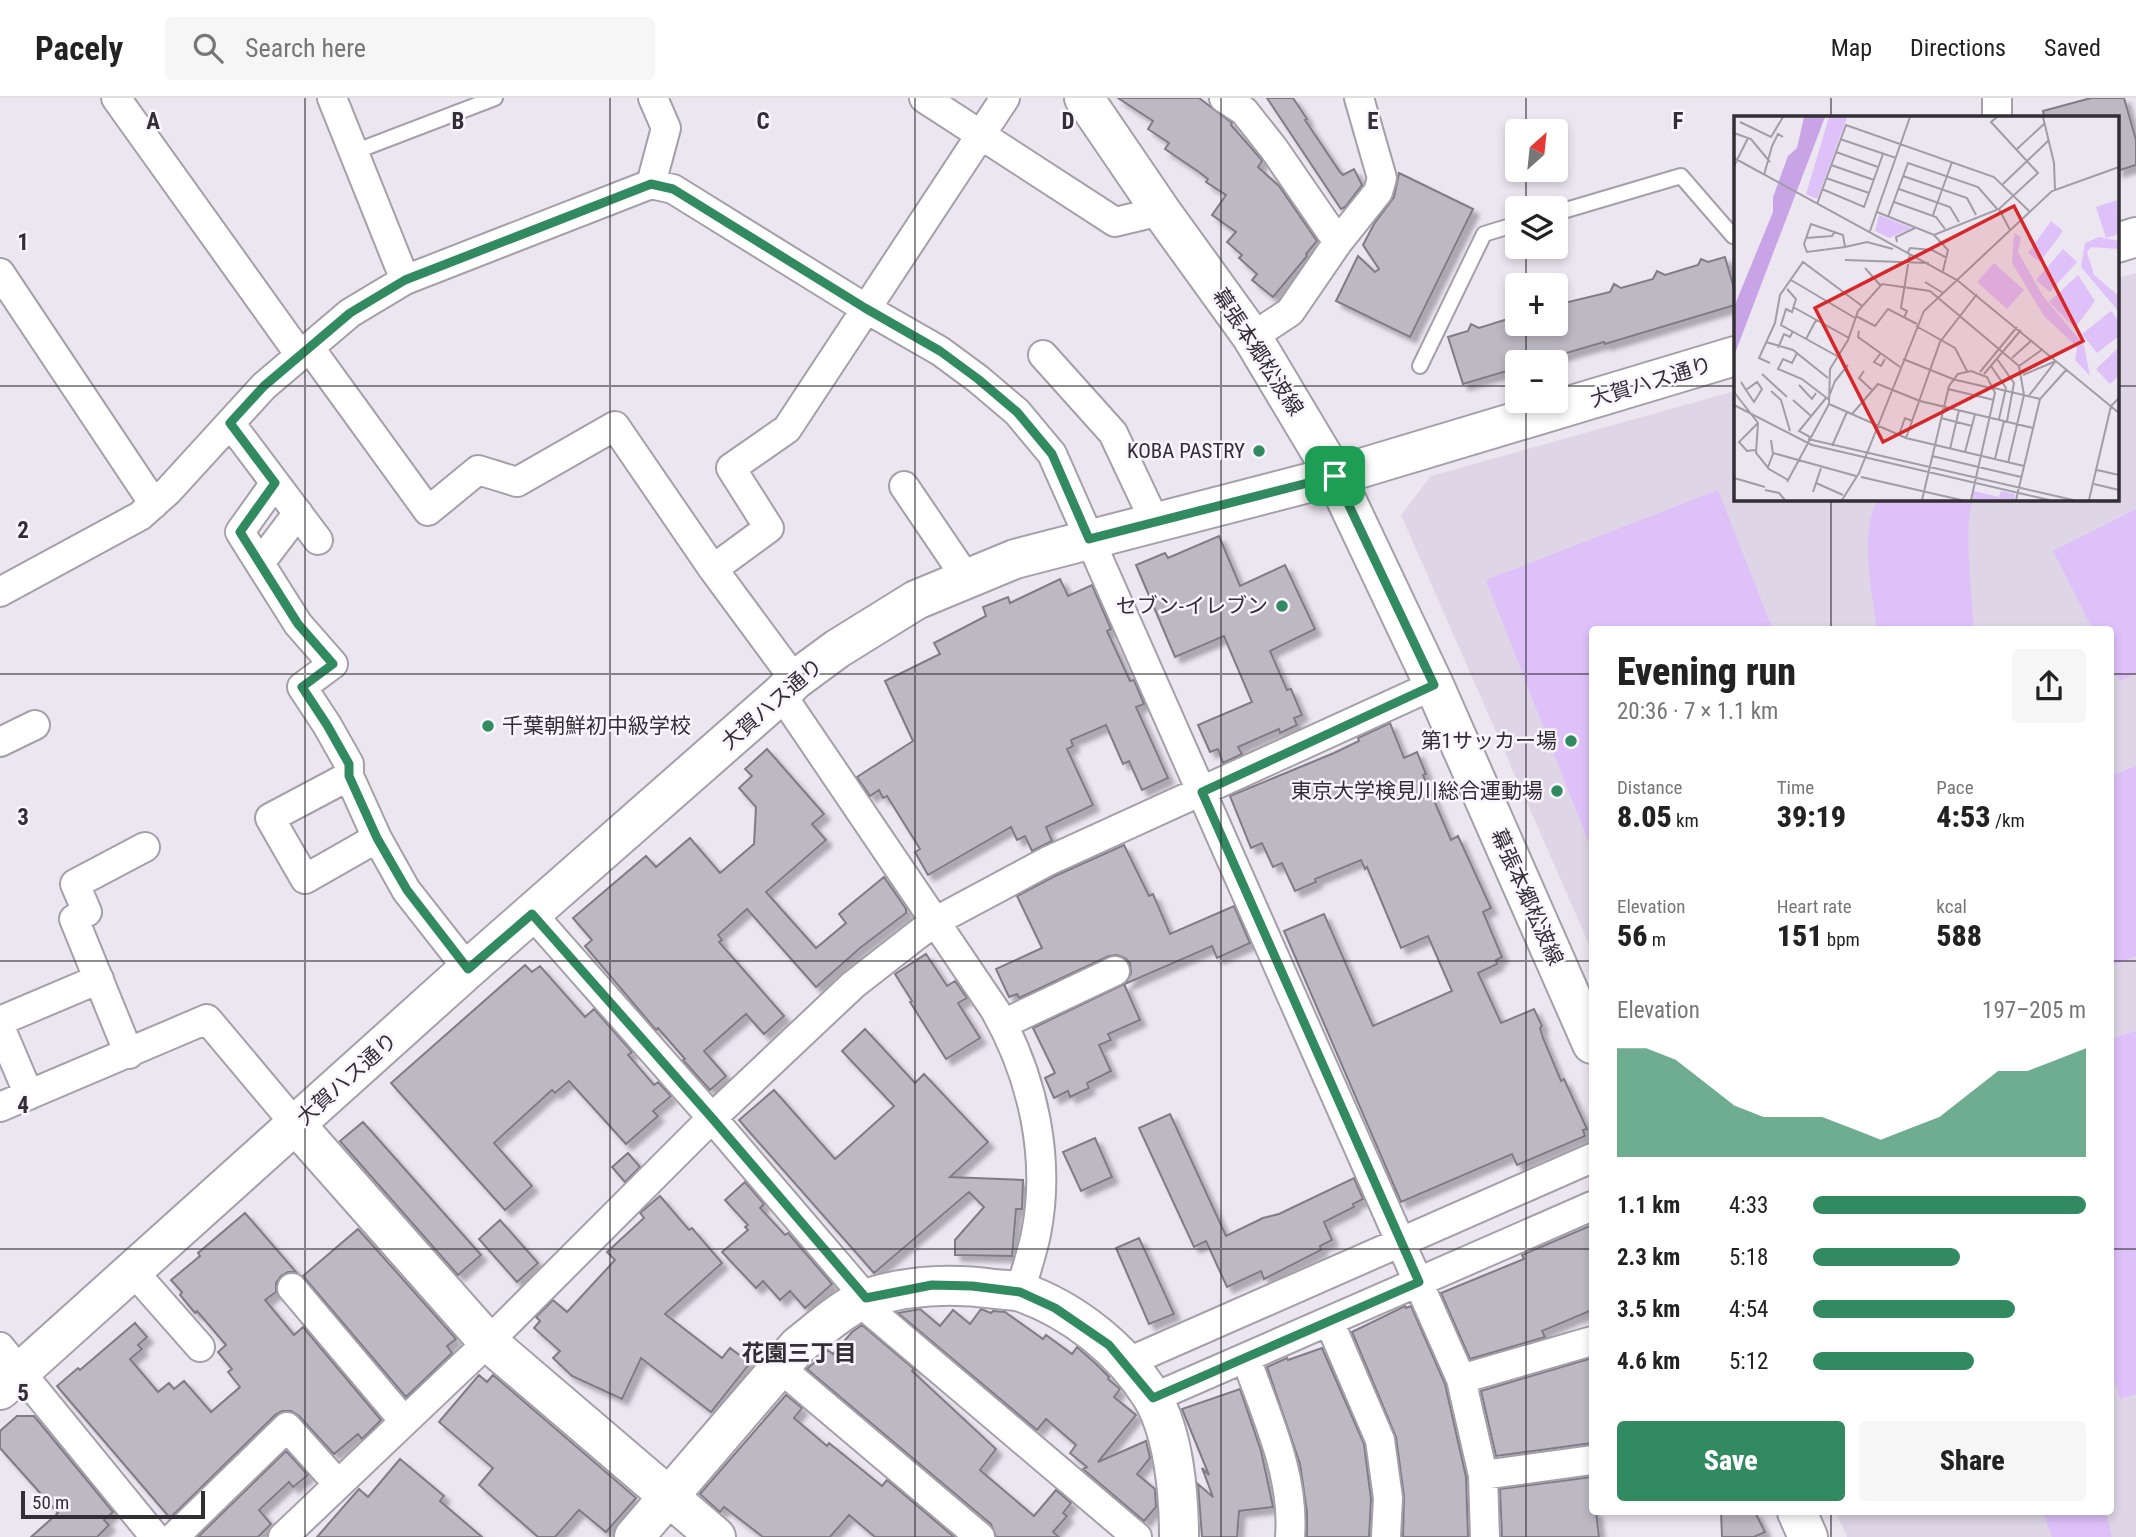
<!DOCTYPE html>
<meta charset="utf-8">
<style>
:root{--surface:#fff;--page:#f6f6f6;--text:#222;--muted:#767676;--line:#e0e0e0;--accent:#328b60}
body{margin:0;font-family:"Roboto Condensed","Noto Sans JP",sans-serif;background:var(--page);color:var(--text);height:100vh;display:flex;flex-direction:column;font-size:26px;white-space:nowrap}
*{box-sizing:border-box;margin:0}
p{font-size:23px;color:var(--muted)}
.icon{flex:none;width:38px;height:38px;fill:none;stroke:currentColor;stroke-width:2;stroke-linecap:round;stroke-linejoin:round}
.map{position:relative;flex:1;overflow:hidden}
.panel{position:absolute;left:1589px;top:528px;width:525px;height:889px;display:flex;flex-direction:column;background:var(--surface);border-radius:7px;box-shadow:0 4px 10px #0003}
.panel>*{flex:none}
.needle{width:46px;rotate:27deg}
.tools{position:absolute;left:1505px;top:21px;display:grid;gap:14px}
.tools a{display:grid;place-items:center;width:63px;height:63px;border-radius:7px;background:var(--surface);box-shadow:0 4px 10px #0003;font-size:35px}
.scale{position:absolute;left:21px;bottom:18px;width:184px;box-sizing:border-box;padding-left:7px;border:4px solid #312f33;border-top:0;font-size:19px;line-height:24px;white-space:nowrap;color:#312f33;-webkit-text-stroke:5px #f9f4fe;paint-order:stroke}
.pin{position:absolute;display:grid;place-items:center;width:60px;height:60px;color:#fff;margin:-30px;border-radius:14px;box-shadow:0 4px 10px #0006}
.round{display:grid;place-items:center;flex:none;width:74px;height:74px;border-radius:7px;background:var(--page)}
.overview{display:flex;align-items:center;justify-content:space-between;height:119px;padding:0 28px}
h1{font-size:38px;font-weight:800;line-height:52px}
.figures{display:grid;grid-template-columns:repeat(3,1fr);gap:10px;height:119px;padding:7px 28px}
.figures div{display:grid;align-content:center}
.figures b{font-size:30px;font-weight:800}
.figures small{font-size:19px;font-weight:400}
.figures p{font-size:19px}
.chart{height:196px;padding:14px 28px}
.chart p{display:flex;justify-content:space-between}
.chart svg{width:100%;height:126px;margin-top:7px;fill:var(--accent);opacity:.7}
.cta{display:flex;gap:14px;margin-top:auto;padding:14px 28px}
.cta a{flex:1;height:80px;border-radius:7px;background:var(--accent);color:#fff;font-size:28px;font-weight:800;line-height:80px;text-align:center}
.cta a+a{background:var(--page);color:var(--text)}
ul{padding:0 28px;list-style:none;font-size:23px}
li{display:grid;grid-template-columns:112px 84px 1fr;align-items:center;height:52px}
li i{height:18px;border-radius:9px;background:var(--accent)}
header{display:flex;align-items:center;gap:42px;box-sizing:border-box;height:98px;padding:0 35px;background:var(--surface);border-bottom:2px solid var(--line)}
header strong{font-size:33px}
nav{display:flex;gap:38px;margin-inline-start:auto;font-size:24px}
.search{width:490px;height:63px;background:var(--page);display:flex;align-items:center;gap:18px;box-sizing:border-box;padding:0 24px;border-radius:7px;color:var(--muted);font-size:26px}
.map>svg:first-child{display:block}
.built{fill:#ded6e6}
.green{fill:#dfc1fa}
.building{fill:#bdb8c2;stroke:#807c85;stroke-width:2;filter:url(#shadow)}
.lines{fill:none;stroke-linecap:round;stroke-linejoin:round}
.lane-casing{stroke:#a49fa9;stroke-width:18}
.street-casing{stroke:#a49fa9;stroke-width:32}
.secondary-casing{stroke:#a49fa9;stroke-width:42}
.lane{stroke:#fff;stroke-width:14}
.street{stroke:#fff;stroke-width:28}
.secondary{stroke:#fff;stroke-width:38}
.route-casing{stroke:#fff;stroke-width:14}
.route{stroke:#328b60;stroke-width:9}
.grid{fill:none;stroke:#312f33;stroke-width:2;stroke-opacity:0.55}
.poi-dot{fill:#328b60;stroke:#f9f4fe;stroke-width:2.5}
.labels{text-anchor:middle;stroke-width:5;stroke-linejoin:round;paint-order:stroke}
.street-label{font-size:21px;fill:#312f33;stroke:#f9f4fe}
.poi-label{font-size:21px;fill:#312f33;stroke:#f9f4fe;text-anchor:end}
.neighbourhood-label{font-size:23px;font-weight:bold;fill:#312f33;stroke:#f9f4fe}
.inset-road{fill:none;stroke:#a19da4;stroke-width:2}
.view{fill:#d62828;fill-opacity:0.15;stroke:#d62828;stroke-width:3.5}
.inset-edge{fill:none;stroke:#312f33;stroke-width:3.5}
.grid-label{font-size:23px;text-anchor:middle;font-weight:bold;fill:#312f33;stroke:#f9f4fe;stroke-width:5;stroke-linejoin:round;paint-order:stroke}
</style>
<header>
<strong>Pacely</strong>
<div class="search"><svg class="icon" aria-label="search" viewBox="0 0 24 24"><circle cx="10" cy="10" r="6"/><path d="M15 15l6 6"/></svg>Search here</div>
<nav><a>Map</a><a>Directions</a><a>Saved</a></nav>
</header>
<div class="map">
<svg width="2136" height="1439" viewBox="0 0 2136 1439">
<defs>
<filter id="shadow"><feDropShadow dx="6" dy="6" stdDeviation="2" flood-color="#0004"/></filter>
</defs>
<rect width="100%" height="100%" fill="#ece6f0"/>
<path class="built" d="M2136 175V1439H1847L1836 1414H2110V532H1592V853L1401 417 1431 378 1735 293V401H2117V180Z"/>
<path class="green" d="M1718 392 1773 532H1592V753L1486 482Z
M1878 401H1974C1962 420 1973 506 1974 532H1877C1872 496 1859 432 1878 401Z
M2136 411V575L2120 583 2111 566 2110 532H2093L2053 453Z
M2136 668V858L2111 868V678Z
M2136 933V1296L2120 1301 2110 1268V941Z
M2043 1414H2106L2112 1439H2052Z"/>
<path class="building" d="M1118 0H1199L1232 25 1231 27 1261 61 1262 63 1258 69 1279 88 1317 143 1306 156 1307 158 1273 199 1252 182 1257 176 1239 160 1242 157 1227 144 1236 134 1212 117 1226 97 1206 84 1208 81 1199 74 1165 51 1169 45 1148 31 1153 23Z
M1267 0H1293L1307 21 1305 22 1340 74 1343 77 1354 71 1362 87 1345 109 1341 111Z
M2091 0H2124L2136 42V67L2117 73V19H2044L2043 13Z
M1399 75 1473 111 1410 239 1336 203 1358 158 1375 174 1379 171 1363 147 1374 126 1394 99Z
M1725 159 1735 194V207L1605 246 1604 244 1536 264H1517V270L1463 286 1448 239 1468 233 1471 226 1479 230 1517 218V226H1556V207L1610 194 1614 186 1621 190 1653 181 1657 173 1665 177 1698 167 1701 161 1708 164Z
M1219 438 1240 488 1285 467 1315 531 1270 553 1287 592 1291 591 1302 617 1294 620 1297 627 1280 635 1279 631 1238 649 1242 656 1223 665 1218 651 1210 654 1198 627 1252 604 1224 538 1175 559 1136 467 1165 455 1168 460Z
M1060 481 1068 498 1092 487 1111 531 1107 533 1130 583 1134 582 1144 606 1136 609 1168 680 1142 692 1129 663 1123 666 1106 627 1071 642 1073 648 1067 651 1093 707 1046 729 1052 743 1032 753 1025 738 1017 742 1011 729 928 777 915 754 920 751 887 698 883 700 879 692 870 698 857 679 913 643 885 583 940 556 934 545 986 518 983 509 1008 499 1010 505Z
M1390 625 1404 660 1417 654 1426 676 1423 677 1451 742 1458 738 1491 810 1483 814 1502 859 1496 862 1497 866 1478 875 1501 925 1534 911 1542 928 1540 930 1543 940 1561 983 1564 981 1587 1031 1583 1032 1585 1038 1517 1067 1512 1056 1401 1104 1284 833 1324 816 1373 928 1452 893 1428 838 1401 850 1367 769 1365 771 1361 762 1315 781 1316 784 1295 793 1282 765 1273 769 1262 745 1251 750 1230 698 1334 655 1359 643 1358 640Z
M767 651 824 716 812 726 826 742 766 794 816 850 846 825 839 816 884 779 906 811V815L860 850 816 889 747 811 718 837 722 842 719 844 784 918 764 936 746 916 704 953 726 978 710 992 683 962 685 961 658 930 656 932 585 848 592 842 573 820 646 758 656 769 690 740 720 775 754 746 756 709 739 690 752 678 745 671Z
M1124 747 1149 798 1153 796 1170 836 1234 808 1250 845 1217 860 1212 848 1125 886 1131 875 1130 865 1125 860 1117 857 1109 858 1019 900 1017 896 1009 899 996 871 1042 850 1017 798 1055 778Z
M926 856 947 888 955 883 967 900 958 905 980 940 946 961 910 904 912 903 895 876Z
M525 867 532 874 540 868 585 919 594 911 632 954 628 957 654 987 658 984 671 998 653 1013 658 1018 626 1046 569 983 555 995 552 992 494 1045 532 1088 505 1112 391 985Z
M1124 886 1140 922 1108 936 1111 942 1099 947 1111 973 1087 985 1089 990 1070 999 1068 993 1054 1000 1045 980 1055 975 1033 930Z
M865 931 915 985 924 976 988 1044 950 1079 1023 1082 1022 1111H1016L1012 1158 955 1157V1142L984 1109 969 1094 874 1175 739 1022 774 992 835 1061 894 1008 842 953Z
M1170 1016 1226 1138 1263 1120 1279 1116 1354 1080 1363 1101 1353 1106 1354 1109 1324 1124 1332 1142 1320 1148 1321 1152 1264 1181 1261 1173 1227 1189 1206 1143 1194 1149 1139 1030Z
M363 1024 481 1157 458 1177 340 1043Z
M1095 1040 1112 1079 1081 1093 1063 1054Z
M628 1055 640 1069 625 1084 612 1069Z
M745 1084 764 1106 760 1110 785 1137 788 1135 832 1186 805 1210 790 1193 780 1202 763 1183 756 1190 722 1154 748 1132 745 1129 748 1127 725 1102Z
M660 1098 689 1132 692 1130 722 1165 665 1216 722 1260 730 1250 750 1265 711 1314 641 1260 622 1301 572 1278 553 1260 560 1253 534 1230 540 1223 536 1219 553 1202 567 1214 615 1162 607 1154 644 1120 640 1115Z
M245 1115 296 1174H288L281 1178 276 1185V1194L265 1202 294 1237 303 1229 381 1322 362 1341 358 1336 334 1356 299 1318 291 1313H282L275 1317 170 1420 57 1288 78 1270 80 1272 135 1225 147 1239 138 1247 142 1251 130 1261 158 1294 169 1285 174 1291 184 1283 211 1314 240 1289 228 1274 232 1271 218 1254 226 1247 197 1213 195 1215 180 1197 182 1194 171 1182 200 1158 198 1155Z
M500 1122 538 1165 517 1184 479 1141Z
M1592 1127V1212L1542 1233 1545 1239 1470 1261 1441 1195 1524 1161 1522 1157Z
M358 1131 456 1241 447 1248 452 1255 406 1299 303 1178Z
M1139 1140 1174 1216 1149 1226 1116 1150Z
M1405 1208 1406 1210 1411 1208 1445 1286 1466 1379 1468 1439H1403L1404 1398 1396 1339 1352 1234Z
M920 1211 940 1228 953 1212 970 1226 981 1211 991 1215 993 1213 1005 1214 1043 1241 1046 1237 1072 1256 1077 1249 1096 1266 1109 1279 1108 1281 1120 1291 1114 1299 1136 1317 1098 1364 1146 1343 1150 1360 1137 1376 1155 1391 1156 1409 1144 1423 1083 1371 1087 1369 1070 1355 1076 1347 1046 1321 1037 1332 898 1215Z
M862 1227 914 1271 912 1273 996 1351 980 1372 1034 1418 1056 1392 1071 1405 1063 1415 1067 1418 1053 1434 1059 1439H996L991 1426 807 1271 828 1252 833 1256 852 1234Z
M1322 1250 1364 1346 1371 1401 1369 1439H1307V1414L1300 1366 1267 1269 1287 1260 1288 1262Z
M1592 1260V1345L1496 1358 1481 1293Z
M479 1277 487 1284 493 1277 636 1400 606 1434 579 1412 555 1439H538L479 1387 493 1370 439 1324Z
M1240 1291 1261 1353 1273 1409 1239 1413 1237 1439H1202L1198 1386 1213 1399 1202 1370 1209 1377 1182 1311Z
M786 1297 802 1310 794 1320 827 1348 829 1345 882 1388 887 1382 954 1439H875L849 1417 830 1439H763L724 1409 720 1414 700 1396Z
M17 1318H34L113 1414 104 1422 109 1427 97 1439H31L58 1415 0 1350V1333Z
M286 1353 308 1377 293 1389 289 1384 259 1412 271 1426 258 1439H198Z
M400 1361 444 1398 440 1403 482 1439H317L359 1391 368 1399Z
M1592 1379V1414H1596L1599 1439H1502L1500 1391Z
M1721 1414H1755L1765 1434 1754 1439H1722Z"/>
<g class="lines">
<defs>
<path id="lane" d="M354 54 495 0
M1556 115 1681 78 1733 138 1735 137
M1420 268 1484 136 1517 126"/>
<path id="street" d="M116 0 300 257
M332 0 405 182
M924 0 1115 124 1161 113
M1224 0 1244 13 1274 51 1338 144
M1997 19V0
M651 86 666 30 653 0
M0 175 154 406
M1252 239 1290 214 1338 144 1378 94 1382 80 1359 0
M309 249 428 413 478 372 517 384 615 328 713 471 795 582
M1043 257 1113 335 1155 424
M230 325 318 442
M275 385 240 434 298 526 333 566 302 589 327 627 349 666V678L377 740 406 792 468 871
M904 388 967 481
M260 465 298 415
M713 471 769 430 731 370 787 331 1005 0
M0 494 140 418 168 393 264 288 350 215 405 182 651 86 673 91 865 210 940 253 978 281 1017 314 1052 356 1461 1281 1483 1377 1485 1439
M781 596 995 912C1033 979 1051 1060 1036 1136 1032 1156 1025 1175 1020 1194
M0 644 35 627
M349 678 270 720 305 781 377 740
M532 816 712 1020 866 1200
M0 923 99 881
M1003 926 1115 873
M0 929 29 997
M129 956 74 821 87 814 75 786 145 749
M0 1009 207 921 296 1027
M133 1173 200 1249
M292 1190 404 1323
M860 1204 1137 1439
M1329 1223 1380 1342 1388 1400 1386 1439
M0 1249 155 1439
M1246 1260C1266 1318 1295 1377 1290 1439
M1126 1265 1592 1060
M779 1269 980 1439
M1461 1281 1592 1243
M1153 1300 1592 1108
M1483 1377 1592 1362
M174 1439 287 1329 338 1386
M283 1439 488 1244 712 1020 853 887 917 837 936 823 1048 763 1434 587"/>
<path id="secondary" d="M1084 0 1161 113 1252 239 1335 378 1434 587 1592 946
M2117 145 2136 139
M296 1027 488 1244 716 1439
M0 1292 468 871 781 596 795 582 837 551 916 502 1015 461 1335 378 1735 258
M1797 1414 1808 1439
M634 1439 798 1248C816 1234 847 1206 868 1200 909 1187 952 1185 995 1191 1003 1192 1013 1192 1021 1194 1073 1212 1123 1252 1152 1299 1174 1336 1179 1397 1179 1439"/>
</defs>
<use href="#lane" class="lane-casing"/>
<use href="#street" class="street-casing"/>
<use href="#secondary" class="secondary-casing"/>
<use href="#lane" class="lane"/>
<use href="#street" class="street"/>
<use href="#secondary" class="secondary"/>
</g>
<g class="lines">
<defs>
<path id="route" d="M651 86 673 91 865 210 940 253 978 281 1017 314 1052 356 1089 441 1335 378 1434 587 1202 694 1419 1184 1153 1300 1109 1247 1055 1210 1020 1194 972 1188 932 1187 866 1200 712 1020 532 816 468 871 407 792 377 740 349 678V666L327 627 302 589 333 566 298 526 240 434 275 385 230 325 264 288 350 215 405 182Z"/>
</defs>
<use href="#route" class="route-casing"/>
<use href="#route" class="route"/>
</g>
<path class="grid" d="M305 0V1439M610 0V1439M915 0V1439M1221 0V1439M1526 0V33M1831 0V19M1526 72V110M1526 149V187M1526 226V264M0 288H1517M1556 288H1735M2117 288H2136M1526 303V1439M1831 401V532M0 576H1592M2110 576H2136M0 863H1592M2110 863H2136M0 1151H1592M2110 1151H2136M1831 1414V1439"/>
<g class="poi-dot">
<circle cx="1259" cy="353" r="7"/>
<circle cx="1282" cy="508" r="7"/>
<circle cx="488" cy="628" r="7"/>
<circle cx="1571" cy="643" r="7"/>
<circle cx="1557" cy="693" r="7"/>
</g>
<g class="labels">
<g class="street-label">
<text transform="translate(1258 254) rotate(57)" y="7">幕張本郷松波線</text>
<text transform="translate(1651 284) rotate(-17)" y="7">大賀ハス通り</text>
<text transform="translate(772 606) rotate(-41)" y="7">大賀ハス通り</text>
<text transform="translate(1527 799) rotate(66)" y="7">幕張本郷松波線</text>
<text transform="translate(347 981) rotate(-42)" y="7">大賀ハス通り</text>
</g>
<g class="poi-label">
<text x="1245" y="360">KOBA PASTRY</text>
<text x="1268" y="515">セブン-イレブン</text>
<text x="502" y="635" text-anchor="start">千葉朝鮮初中級学校</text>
<text x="1557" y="650">第1サッカー場</text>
<text x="1543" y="700">東京大学検見川総合運動場</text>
</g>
<g class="neighbourhood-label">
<text x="799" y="1263">花園三丁目</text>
</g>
</g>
<g transform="translate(1734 18)">
<rect width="385" height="385" fill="#ece6f0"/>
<path d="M95 1H113L84 82H80L72 78ZM383 84 385 118 372 122 362 91ZM145 99 178 112 155 122 141 115ZM317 105 329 115 306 146 294 137ZM280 117 287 121 284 136 309 180 350 229 356 260 341 244 343 231 310 200 278 147ZM365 121 385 125V133L357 131 353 136 360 159 385 180V196L347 151 351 127ZM329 133 343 146 316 176 302 164ZM260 147 290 174 273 193 243 166ZM344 159 361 185 341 212 315 186ZM377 195 385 205V220L363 237 348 218ZM385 231V260L376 268 362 253ZM240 375 265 381 267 375 281 378 280 384H238Z" fill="#dfc1fa"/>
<path d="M70 1H91L0 240V191L39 96V81L54 40 63 32Z" fill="#c8a4e7"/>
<path class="inset-road" d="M309 1 320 47 321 74M6 6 37 21 49 1M0 17 17 23 36 46M106 23 162 42M283 33 310 8M102 36 144 51M0 42 223 164 385 297M97 49 140 64M0 50 14 22M30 59 38 30 44 18 49 21M169 60 233 82 242 99M92 62 135 77M269 68 314 25M88 73 130 91 149 38M165 73 216 91 225 106M160 86 202 101 211 113M83 88 112 9 260 61 295 95M265 93 276 114M143 96 200 119 265 93 304 57 257 6 263 1M199 99 218 46M154 101 174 47 244 71 264 94M136 115 176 1M200 119 214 134 209 155M72 122 98 120 101 115M163 126 162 121 181 112M111 131 109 119 77 108 70 128 73 136 111 131 133 126 159 133M174 136 176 132 198 134 213 142M111 144 195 147M131 152 146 169M57 164 121 202M191 166 209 177M53 173 62 183 58 196 52 193 47 209 103 240M59 191 115 222M122 200 141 210 154 193 183 208M170 202 173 195 167 192 176 137M182 210 221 232 233 255M125 215 124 221 166 251M72 223 82 204M32 226 59 234 94 262M44 232 50 218 56 221 59 215M63 237 58 247 49 243 44 253 68 263 94 283 101 265 114 249M146 238 140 246 147 250 151 243M278 242 298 224M169 243 219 263M263 243 280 267 273 305M36 247 25 242 41 207 46 179 69 146 128 190M257 250 272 272 265 303M285 250 309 233M130 255 125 262 139 275M246 256 283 211M28 258 53 281M250 258 287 214M289 259 322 245M218 263 261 273M7 266 12 274 20 286 28 273 23 266 12 274M65 269 78 283 82 277M260 272 306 283M214 273 260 284M37 275 47 284 56 315M0 276 24 307 22 337 35 353 54 364M294 281 321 246M59 284 77 300M95 288 172 322 290 350M0 289 78 329 315 384M118 298 144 268 186 285 299 312M207 302 238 310M165 319 171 302 178 305M76 321 65 315 92 282M172 322 206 226 243 178M74 323 339 384M98 330 113 296M216 333 225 294M21 334 13 335 5 326 24 307M231 336 241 298M39 337 122 360M198 340 287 361M261 343 270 305M34 351 39 338 37 324M363 354 385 359M127 361 227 384M0 362 31 371M53 366 95 288 96 253 114 224 124 195 148 168 196 175 285 250 290 279 274 347M82 367 109 379M360 368 385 374M31 374 45 377 51 384M79 376 87 352M108 384 125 357 190 195 318 75 385 51M188 384 215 270 224 258 237 255 253 261 261 277 237 384M282 384 306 283 333 253M355 384 377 290 385 282"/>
<path class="view" d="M280 90 349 225 149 326 81 192Z"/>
<rect width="385" height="385" class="inset-edge"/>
</g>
<g class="grid-label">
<text x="153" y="31">A</text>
<text x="458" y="31">B</text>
<text x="763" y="31">C</text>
<text x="1068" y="31">D</text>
<text x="1373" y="31">E</text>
<text x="1678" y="31">F</text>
<text x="23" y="152">1</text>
<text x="23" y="440">2</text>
<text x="23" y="727">3</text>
<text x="23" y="1015">4</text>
<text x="23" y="1303">5</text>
</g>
</svg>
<div class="tools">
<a><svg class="needle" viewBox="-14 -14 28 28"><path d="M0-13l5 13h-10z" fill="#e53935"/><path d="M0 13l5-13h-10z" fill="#767676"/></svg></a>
<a><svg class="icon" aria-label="layers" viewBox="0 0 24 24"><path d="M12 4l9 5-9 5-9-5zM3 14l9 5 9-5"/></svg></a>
<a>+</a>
<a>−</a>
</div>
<div class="scale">50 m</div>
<div class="pin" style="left:1335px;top:378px;background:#1e9e55"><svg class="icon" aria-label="arrive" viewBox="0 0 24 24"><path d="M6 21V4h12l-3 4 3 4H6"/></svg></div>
<section class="panel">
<div class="overview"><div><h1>Evening run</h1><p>20:36 · 7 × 1.1 km</p></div><a class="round"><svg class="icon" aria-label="share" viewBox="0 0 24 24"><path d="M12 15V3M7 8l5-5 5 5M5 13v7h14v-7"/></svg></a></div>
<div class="figures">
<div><p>Distance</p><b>8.05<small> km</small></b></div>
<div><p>Time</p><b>39:19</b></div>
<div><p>Pace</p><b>4:53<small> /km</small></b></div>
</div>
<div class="figures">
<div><p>Elevation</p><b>56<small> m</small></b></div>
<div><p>Heart rate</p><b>151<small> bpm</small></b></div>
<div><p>kcal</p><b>588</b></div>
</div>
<div class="chart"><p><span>Elevation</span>197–205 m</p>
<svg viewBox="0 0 160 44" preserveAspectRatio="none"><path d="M0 44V6L10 6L20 10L30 18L40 26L50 30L60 30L70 30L80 34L90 38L100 34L110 30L120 22L130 14L140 14L150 10L160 6V44z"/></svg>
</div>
<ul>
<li><b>1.1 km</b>4:33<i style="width:100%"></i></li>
<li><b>2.3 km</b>5:18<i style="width:54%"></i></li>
<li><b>3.5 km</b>4:54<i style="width:74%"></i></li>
<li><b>4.6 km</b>5:12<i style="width:59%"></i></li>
</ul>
<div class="cta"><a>Save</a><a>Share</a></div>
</section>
</div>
